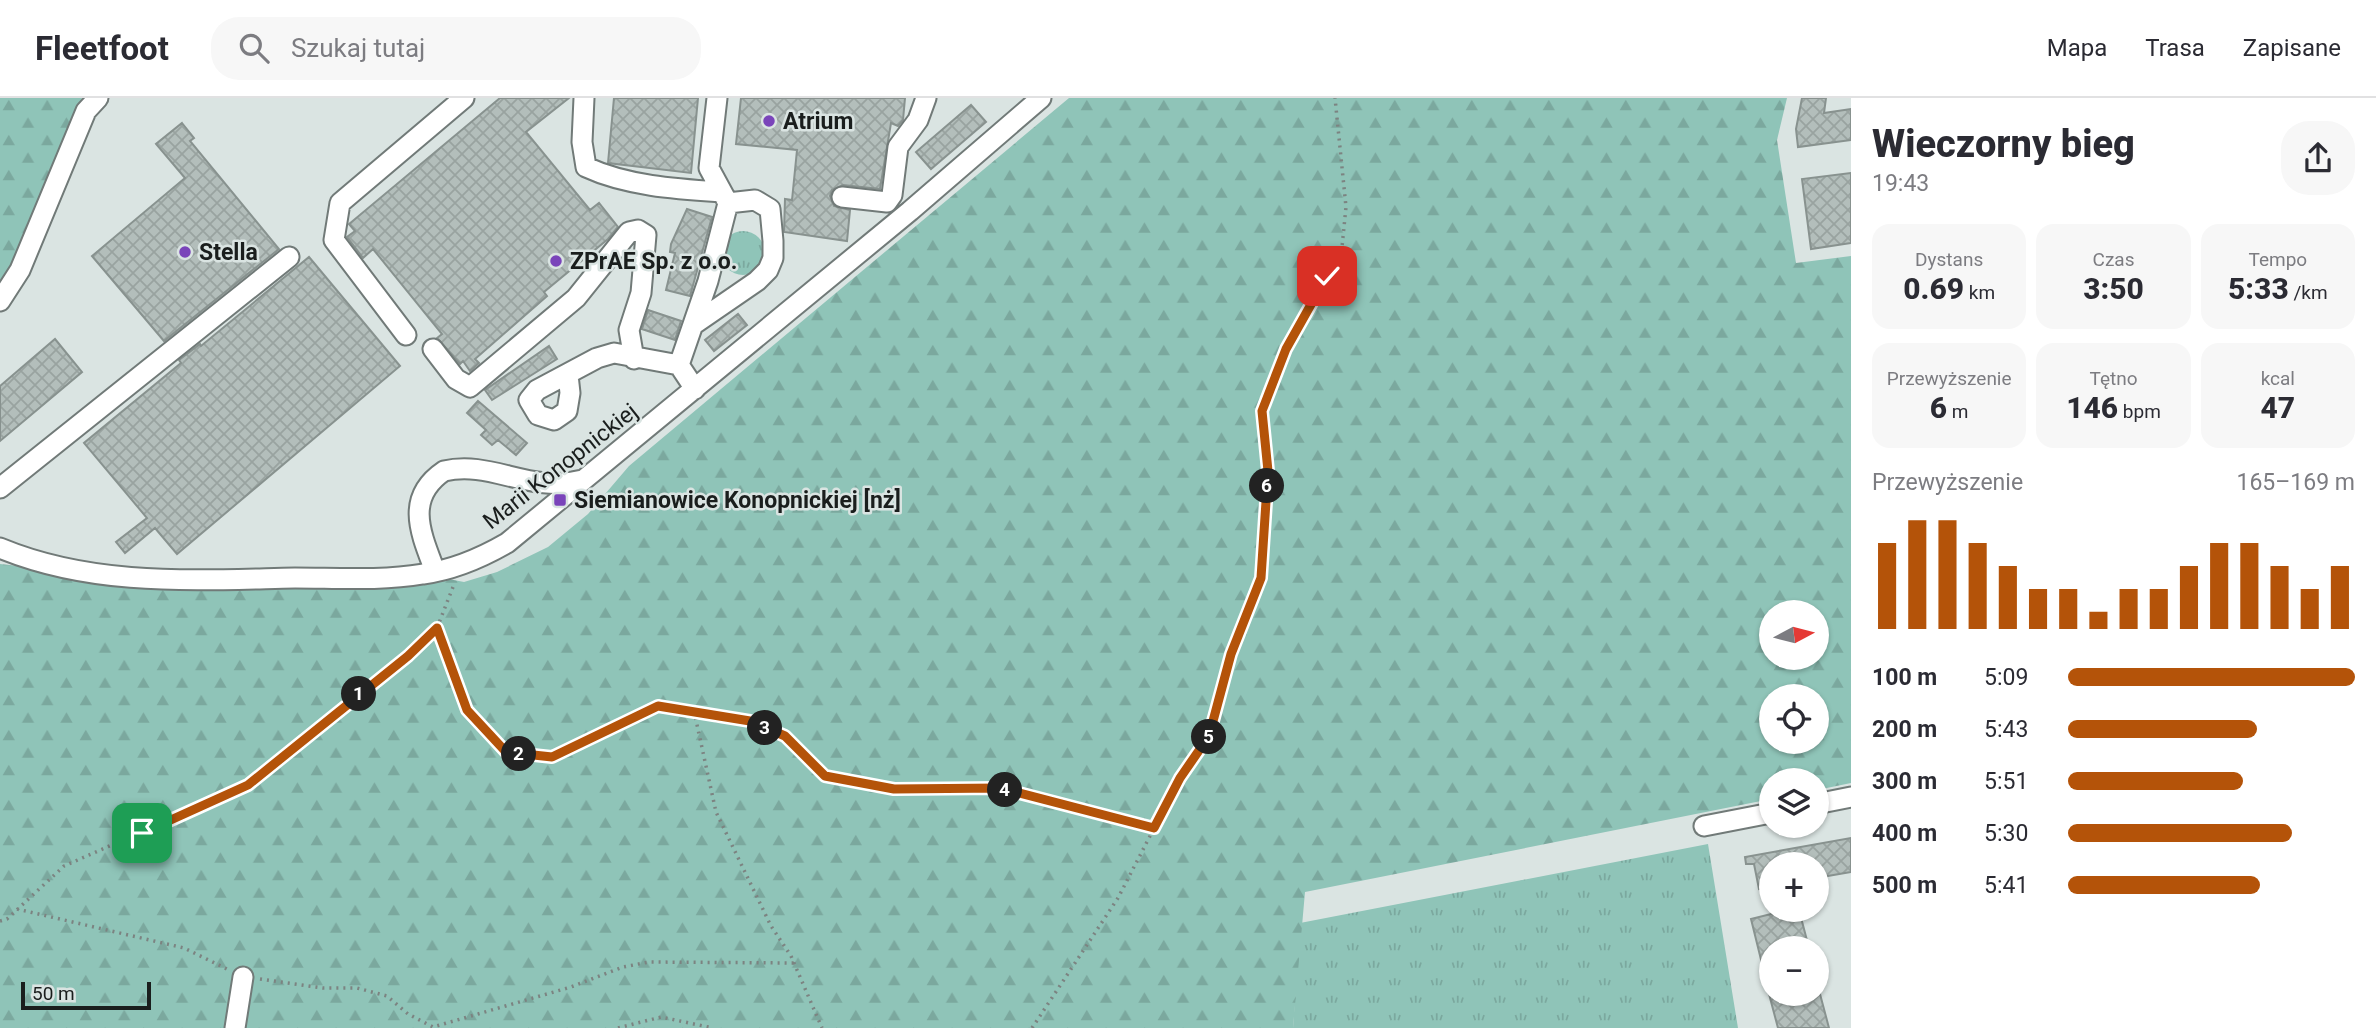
<!DOCTYPE html>
<html lang="pl">
<meta charset="utf-8">
<style>
:root{--surface:#fff;--page:#f7f7f7;--text:#2b2b33;--muted:#7c7c81;--line:#e1e1e2;--accent:#b45309}
body{margin:0;font-family:Roboto,sans-serif;background:var(--page);color:var(--text);height:100vh;display:flex;flex-direction:column;font-size:26px;white-space:nowrap}
*{box-sizing:border-box;margin:0}
p{font-size:23px;color:var(--muted)}
.icon{flex:none;width:38px;height:38px;fill:none;stroke:currentColor;stroke-width:2;stroke-linecap:round;stroke-linejoin:round}
.map{position:relative;flex:1;overflow:hidden}
.drawer{display:flex;flex-direction:column;background:var(--surface);width:525px}
.drawer>*{flex:none}
.needle{width:46px;rotate:83deg}
.buttons{position:absolute;left:1759px;top:502px;display:grid;gap:14px}
.buttons a{display:grid;place-items:center;width:70px;height:70px;border-radius:50%;background:var(--surface);box-shadow:0 2px 5px #0004;font-size:35px}
.scale{position:absolute;left:21px;bottom:18px;width:130px;box-sizing:border-box;padding-left:7px;border:4px solid #1a1e1d;border-top:0;font-size:19px;line-height:24px;white-space:nowrap;color:#1a1e1d;-webkit-text-stroke:5px #dae4e2;paint-order:stroke}
.pin{position:absolute;display:grid;place-items:center;width:60px;height:60px;color:#fff;margin:-30px;border-radius:14px;box-shadow:0 4px 10px #0006}
.km{position:absolute;width:35px;height:35px;margin:-18px;border-radius:50%;background:#222;color:#fff;font-size:19px;line-height:35px;text-align:center}
.round{display:grid;place-items:center;flex:none;width:74px;height:74px;border-radius:28px;background:var(--page)}
.overview{display:flex;align-items:center;justify-content:space-between;height:119px;padding:0 21px}
h1{font-size:38px;font-weight:800;line-height:52px}
.metrics{display:grid;grid-template-columns:repeat(3,1fr);gap:10px;height:119px;padding:7px 21px}
.metrics div{display:grid;align-content:center;border-radius:18px;background:var(--page);text-align:center}
.metrics b{font-size:30px;font-weight:800}
.metrics small{font-size:19px;font-weight:400}
.metrics p{font-size:19px}
.chart{height:196px;padding:14px 21px}
.chart p{display:flex;justify-content:space-between}
.chart svg{width:100%;height:126px;margin-top:7px;stroke:var(--accent);stroke-width:6}
ul{padding:0 21px;list-style:none;font-size:23px}
li{display:grid;grid-template-columns:112px 84px 1fr;align-items:center;height:52px}
li i{height:18px;border-radius:9px;background:var(--accent)}
header{display:flex;align-items:center;gap:42px;box-sizing:border-box;height:98px;padding:0 35px;background:var(--surface);border-bottom:2px solid var(--line)}
header strong{font-size:33px}
nav{display:flex;gap:38px;margin-inline-start:auto;font-size:24px}
.search{width:490px;height:63px;background:var(--page);display:flex;align-items:center;gap:18px;box-sizing:border-box;padding:0 24px;border-radius:28px;color:var(--muted);font-size:26px}
main{display:flex;flex:1;min-height:0}
.map>svg:first-child{display:block}
.grass{fill:url(#grass-tufts)}
.forest{fill:url(#forest-firs);fill-rule:evenodd}
.building{fill:url(#building-cross-hatch);stroke:#88928f;stroke-width:2}
.lines{fill:none;stroke-linecap:round;stroke-linejoin:round}
.minor-casing{stroke:#717a78;stroke-width:23}
.path{stroke:#7c8381;stroke-width:3.5;stroke-dasharray:2 5;stroke-linecap:butt}
.minor{stroke:#fff;stroke-width:19}
.route-casing{stroke:#fff;stroke-width:14}
.route{stroke:#b45309;stroke-width:9}
.poi-dot{fill:#7a44ba;stroke:#dae4e2;stroke-width:2.5}
.labels{text-anchor:middle;stroke-width:5;stroke-linejoin:round;paint-order:stroke}
.poi-label{font-size:23px;font-weight:bold;fill:#1a1e1d;stroke:#dae4e2;text-anchor:start}
.street-label{font-size:23px;fill:#1a1e1d;stroke:#dae4e2}
</style>
<header>
<strong>Fleetfoot</strong>
<div class="search"><svg class="icon" aria-label="search" viewBox="0 0 24 24"><circle cx="10" cy="10" r="6"/><path d="M15 15l6 6"/></svg>Szukaj tutaj</div>
<nav><a>Mapa</a><a>Trasa</a><a>Zapisane</a></nav>
</header>
<main>
<div class="map">
<svg width="1851" height="930" viewBox="0 0 1851 930">
<defs>
<pattern id="grass-tufts" width="24" height="20" patternUnits="userSpaceOnUse" patternTransform="scale(1.75)"><rect width="24" height="20" fill="#8fc4b8"/><path d="M3 7l-1-3M5 7V3M7 7l1-3M15 17l-1-3M17 17v-4M19 17l1-3" fill="none" stroke="#7ba89e"/></pattern>
<pattern id="forest-firs" width="22" height="20" patternUnits="userSpaceOnUse" patternTransform="scale(1.75)"><rect width="22" height="20" fill="#8fc4b8"/><path d="M5 1l3.5 6h-7zM16 11l3.5 6h-7z" fill="#7ba89e"/></pattern>
<pattern id="building-cross-hatch" width="8" height="8" patternUnits="userSpaceOnUse" patternTransform="scale(1.75)"><rect width="8" height="8" fill="#b3bebb"/><path d="M0 0l8 8M0 8l8-8" fill="none" stroke="#99a3a0"/></pattern>
</defs>
<rect width="100%" height="100%" fill="#dae4e2"/>
<path class="grass" d="M721 155a22 22 0 1 1 44 0a22 22 0 1 1-44 0Z
M1708 746 1738 930H1293L1300 825Z"/>
<path class="forest" d="M0 0H82L20 172 0 203Z
M1069 0H1787L1777 42 1796 165 1851 158V685L1817 692 1816 682H1771V701L1305 794 1293 930H0V466L130 480 423 476 464 484 497 474 548 449 588 416 629 368ZM1771 514H1816V560H1771ZM1771 598H1816V644H1771Z"/>
<path class="building" d="M500 0H569L526 34 590 112 599 105 618 129 608 141 544 194 547 198 475 261 479 265 470 273 463 263 460 266 437 240 442 236 373 151 363 160 347 139 355 133 349 126Z
M614 0H698L691 75 608 65Z
M741 0H905L903 22 898 28 891 25 880 91 843 87 832 92 830 98 834 108 850 112 847 143 784 134 785 101 792 102 797 52 736 46Z
M1802 0H1826L1824 15 1851 11V42L1798 49 1796 31Z
M971 7 986 24 931 71 916 54Z
M182 25 194 40 190 43 279 151 164 243 92 158 185 80 156 46Z
M1851 75V145L1811 151 1802 81Z
M687 111 712 119 690 198 666 192 675 155 670 154 671 146Z
M309 159 400 268 177 456 155 430 125 455 116 444 147 420 84 345 181 265 179 262 200 246 201 248Z
M648 212 681 223 675 242 642 231Z
M738 216 747 227 714 253 705 242Z
M55 241 82 274 0 343V288Z
M549 248 557 261 492 302 485 292Z
M478 303 527 345 516 357 498 342 492 347 481 337 486 332 467 315Z
M1851 740V774L1816 780V766H1771V789L1759 791 1754 766H1746L1745 759Z
M1787 812H1799L1809 850H1771V882H1766L1751 821Z
M1769 896H1820L1829 930H1778Z"/>
<g class="lines">
<defs>
<path id="minor" d="M584 0 582 44 586 69C627 88 677 91 722 94
M842 99 887 104 892 97 898 49 918 22 926 0
M0 203 20 172 86 13 98 0
M693 227 757 183 768 172 773 160V143L770 111 755 102 728 105
M406 237 334 142 340 105 464 0
M433 251 456 281 470 289 576 200 629 134 638 132 646 137 641 195 629 232 634 261
M568 277 570 295 567 313 554 322 538 317 529 302 537 292 597 260 614 255 679 267
M695 291 679 267 708 183 728 105 709 70 717 0
M0 390 289 159
M0 450C94 489 195 482 295 480 337 480 381 483 423 476 453 472 481 460 507 445L910 113 1041 0
M435 473C421 436 404 400 444 373 492 362 529 396 583 382
M1816 706 1851 699
M1704 728 1771 715
M235 930 243 879"/>
</defs>
<use href="#minor" class="minor-casing"/>
<path class="path" d="M437 530 467 612 506 654 552 659 658 608 750 623 785 638 825 678 894 691 1000 690 1153 730
M694 613 716 714 771 828 791 858 822 930
M17 811 184 850 229 872
M0 823 7 821 64 768 248 687 408 558 437 530 453 489
M260 881 323 890H357L387 898 408 916 433 929 571 889 623 869 649 864 794 865
M618 930 661 919 713 930
M1032 930 1118 800 1180 680 1209 638 1231 556 1261 480 1268 373 1262 313 1286 251 1342 149 1346 109 1335 0"/>
<use href="#minor" class="minor"/>
</g>
<g class="lines">
<defs>
<path id="route" d="M142 735 248 687 408 558 437 530 467 612 506 654 552 659 658 608 750 623 785 638 825 678 894 691 1000 690 1154 730 1180 680 1209 638 1231 556 1261 480 1268 373 1262 313 1286 251 1327 178"/>
</defs>
<use href="#route" class="route-casing"/>
<use href="#route" class="route"/>
</g>
<g class="poi-dot">
<circle cx="769" cy="23" r="7"/>
<circle cx="185" cy="154" r="7"/>
<circle cx="556" cy="163" r="7"/>
<rect x="553" y="395" width="14" height="14" rx="3.5"/>
</g>
<g class="labels">
<g class="poi-label">
<text x="783" y="31">Atrium</text>
<text x="199" y="162">Stella</text>
<text x="570" y="171">ZPrAE Sp. z o.o.</text>
<text x="574" y="410">Siemianowice Konopnickiej [nż]</text>
</g>
<g class="street-label">
<text transform="translate(560 368) rotate(-38)" y="8">Marii Konopnickiej</text>
</g>
</g>
</svg>
<div class="buttons">
<a><svg class="needle" viewBox="-14 -14 28 28"><path d="M0-13l5 13h-10z" fill="#e53935"/><path d="M0 13l5-13h-10z" fill="#7c7c81"/></svg></a>
<a><svg class="icon" aria-label="locate" viewBox="0 0 24 24"><circle cx="12" cy="12" r="6"/><path d="M12 2v4M12 18v4M2 12h4M18 12h4"/></svg></a>
<a><svg class="icon" aria-label="layers" viewBox="0 0 24 24"><path d="M12 4l9 5-9 5-9-5zM3 14l9 5 9-5"/></svg></a>
<a>+</a>
<a>−</a>
</div>
<div class="scale">50 m</div>
<div class="pin" style="left:142px;top:735px;background:#1e9e55"><svg class="icon" aria-label="arrive" viewBox="0 0 24 24"><path d="M6 21V4h12l-3 4 3 4H6"/></svg></div>
<div class="pin" style="left:1327px;top:178px;background:#d93025"><svg class="icon" aria-label="check" viewBox="0 0 24 24"><path d="M5 12l5 5 9-10"/></svg></div>
<b class="km" style="left:359px;top:596px">1</b>
<b class="km" style="left:519px;top:656px">2</b>
<b class="km" style="left:765px;top:630px">3</b>
<b class="km" style="left:1005px;top:692px">4</b>
<b class="km" style="left:1209px;top:639px">5</b>
<b class="km" style="left:1267px;top:388px">6</b>
</div>
<section class="drawer">
<div class="overview"><div><h1>Wieczorny bieg</h1><p>19:43</p></div><a class="round"><svg class="icon" aria-label="share" viewBox="0 0 24 24"><path d="M12 15V3M7 8l5-5 5 5M5 13v7h14v-7"/></svg></a></div>
<div class="metrics">
<div><p>Dystans</p><b>0.69<small> km</small></b></div>
<div><p>Czas</p><b>3:50</b></div>
<div><p>Tempo</p><b>5:33<small> /km</small></b></div>
</div>
<div class="metrics">
<div><p>Przewyższenie</p><b>6<small> m</small></b></div>
<div><p>Tętno</p><b>146<small> bpm</small></b></div>
<div><p>kcal</p><b>47</b></div>
</div>
<div class="chart"><p><span>Przewyższenie</span>165–169 m</p>
<svg viewBox="0 0 160 44" preserveAspectRatio="none"><path d="M5 44V14M15 44V6M25 44V6M35 44V14M45 44V22M55 44V30M65 44V30M75 44V38M85 44V30M95 44V30M105 44V22M115 44V14M125 44V14M135 44V22M145 44V30M155 44V22"/></svg>
</div>
<ul>
<li><b>100 m</b>5:09<i style="width:100%"></i></li>
<li><b>200 m</b>5:43<i style="width:66%"></i></li>
<li><b>300 m</b>5:51<i style="width:61%"></i></li>
<li><b>400 m</b>5:30<i style="width:78%"></i></li>
<li><b>500 m</b>5:41<i style="width:67%"></i></li>
</ul>
</section>
</main>
